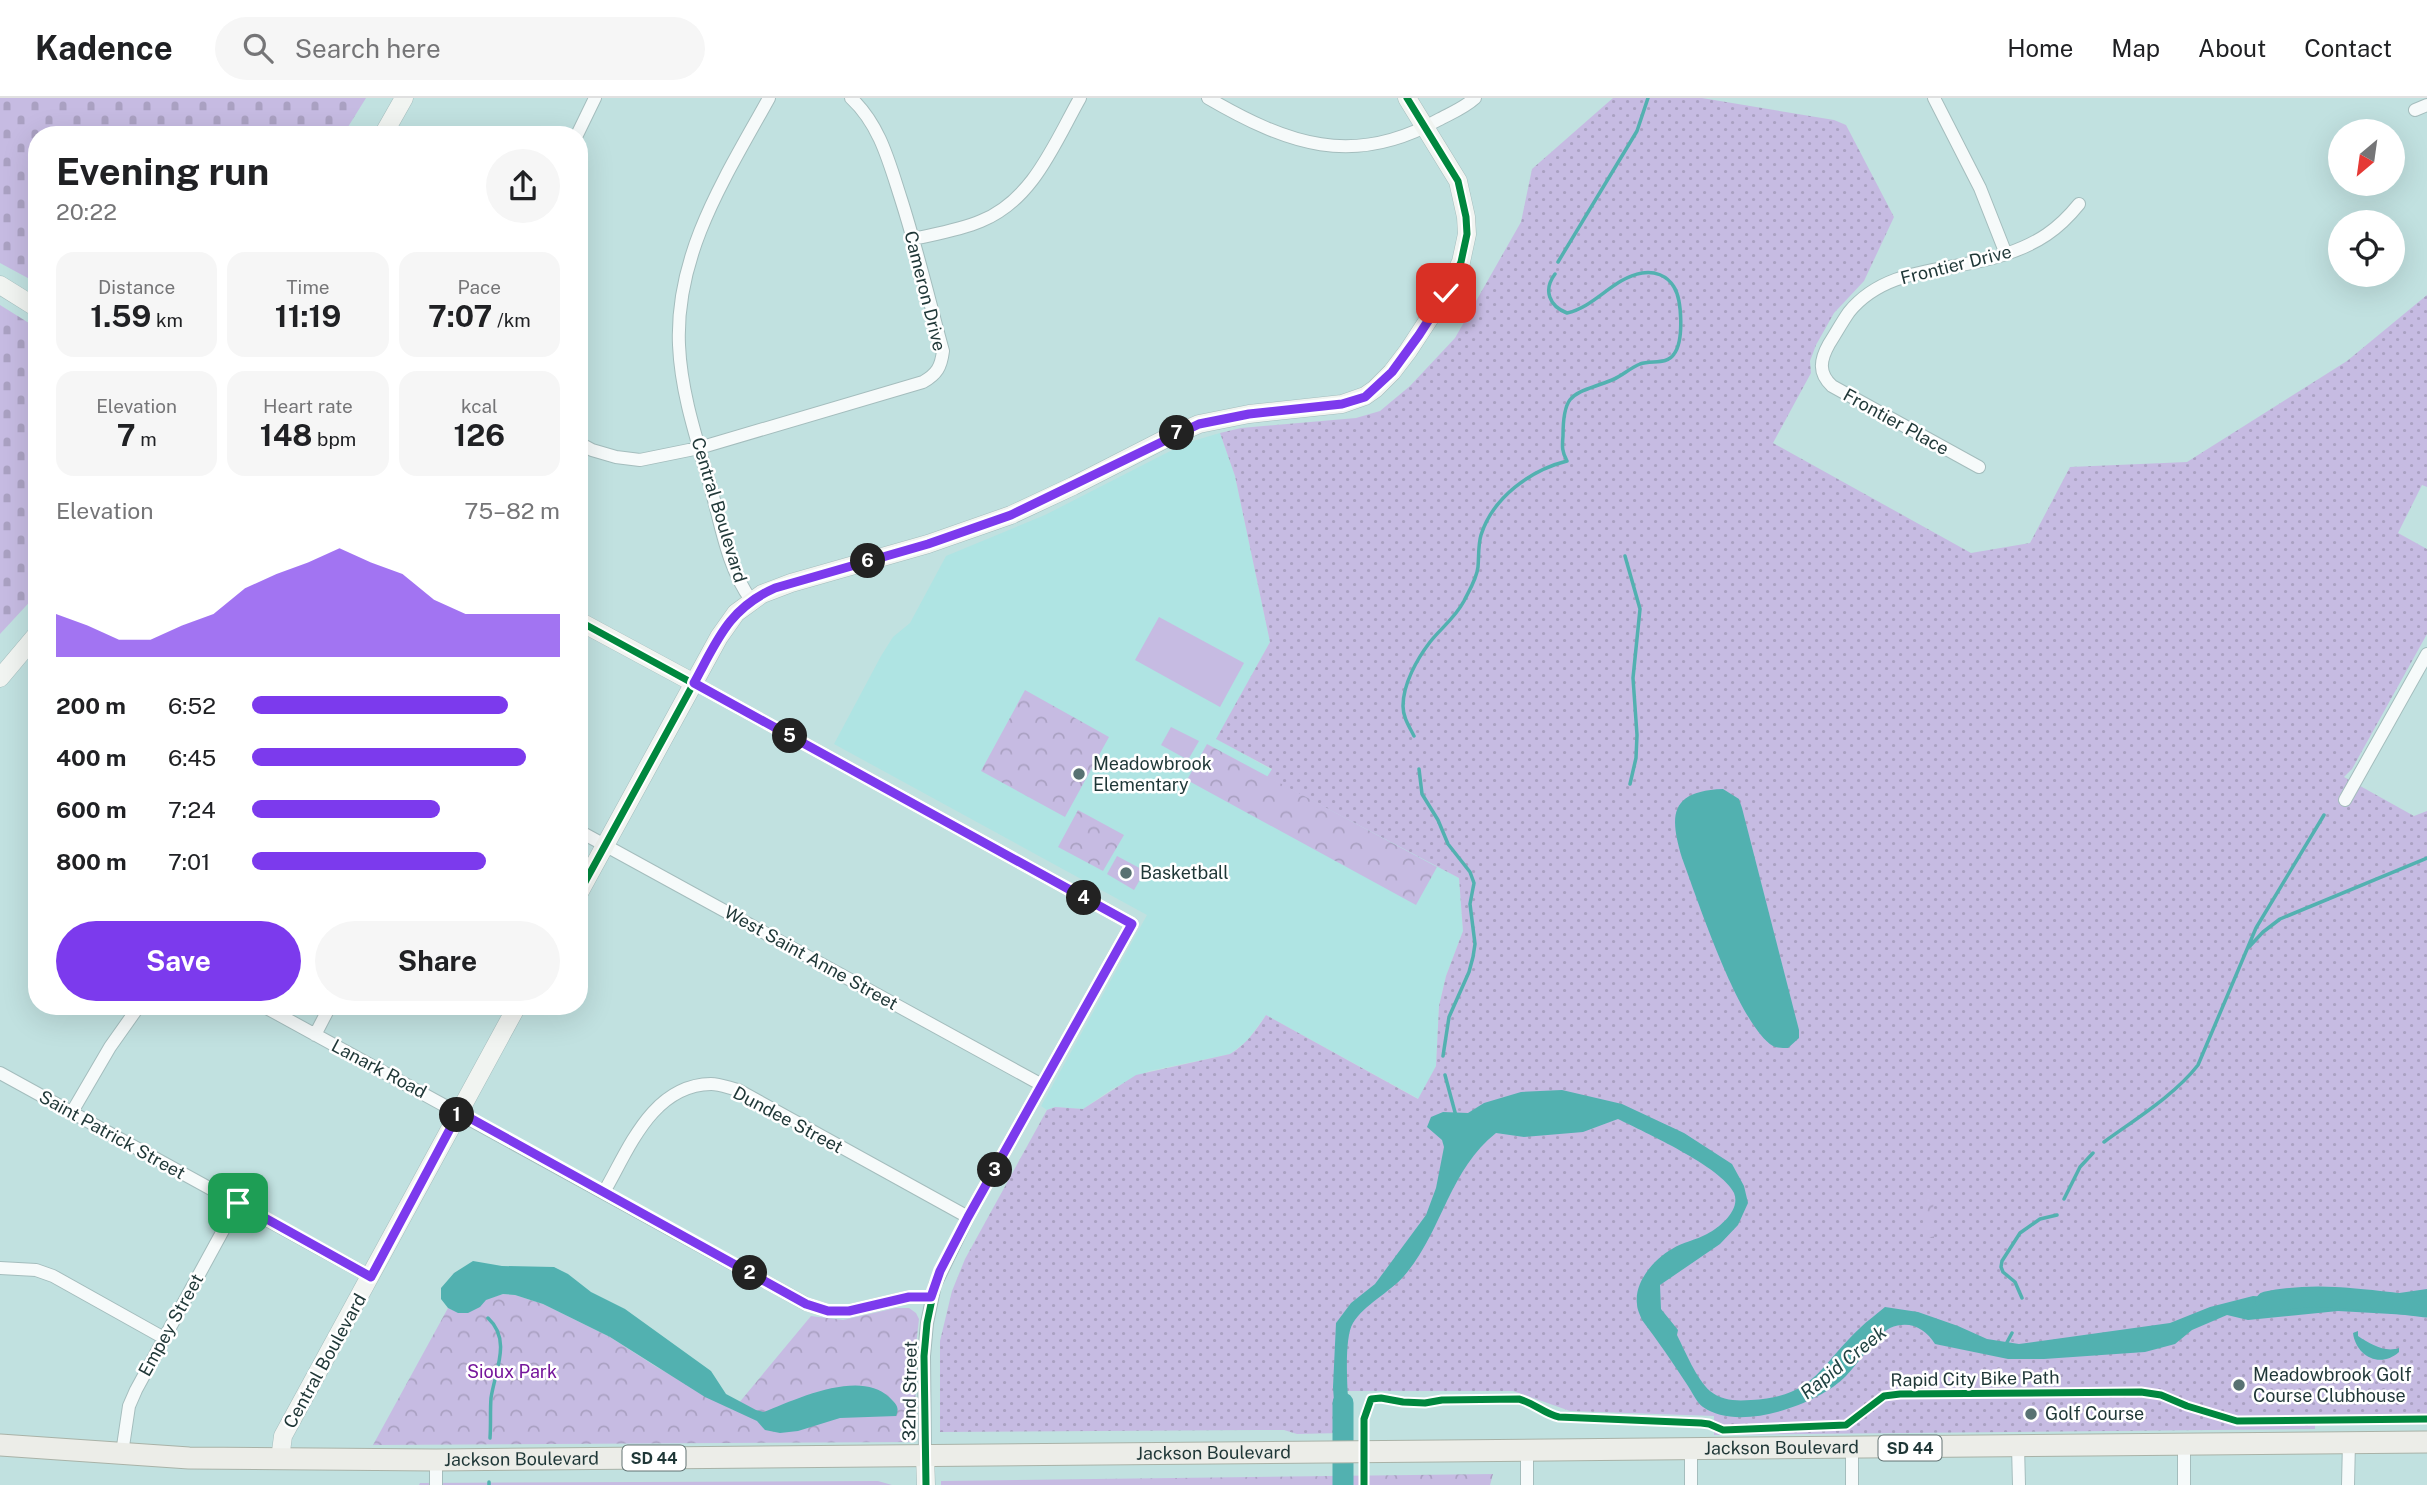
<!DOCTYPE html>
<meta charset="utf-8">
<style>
:root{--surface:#fff;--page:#f6f6f6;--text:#202124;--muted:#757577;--line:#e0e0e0;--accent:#7c3aed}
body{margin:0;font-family:"Public Sans",sans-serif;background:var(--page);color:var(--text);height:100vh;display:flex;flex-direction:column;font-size:26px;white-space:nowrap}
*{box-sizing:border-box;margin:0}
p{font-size:23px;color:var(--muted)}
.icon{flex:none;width:38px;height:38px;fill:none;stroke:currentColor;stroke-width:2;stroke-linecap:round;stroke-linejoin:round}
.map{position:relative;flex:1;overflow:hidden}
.sheet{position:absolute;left:28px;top:28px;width:560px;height:889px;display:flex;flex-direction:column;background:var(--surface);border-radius:28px;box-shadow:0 7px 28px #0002}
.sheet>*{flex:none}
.needle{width:46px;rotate:209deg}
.buttons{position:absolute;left:2328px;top:21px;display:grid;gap:14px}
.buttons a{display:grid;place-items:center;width:77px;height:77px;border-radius:50%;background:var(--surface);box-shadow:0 7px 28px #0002;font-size:35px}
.pin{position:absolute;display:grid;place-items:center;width:60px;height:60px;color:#fff;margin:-30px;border-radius:14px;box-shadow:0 4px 10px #0006}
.km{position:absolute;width:35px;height:35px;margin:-18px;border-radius:50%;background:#222;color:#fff;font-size:19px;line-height:35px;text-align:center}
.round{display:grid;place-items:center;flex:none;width:74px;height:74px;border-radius:37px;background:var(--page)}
.overview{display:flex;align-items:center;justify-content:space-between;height:119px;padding:0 28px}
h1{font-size:38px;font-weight:700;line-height:52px}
.figures{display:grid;grid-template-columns:repeat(3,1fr);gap:10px;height:119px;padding:7px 28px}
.figures div{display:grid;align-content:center;border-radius:18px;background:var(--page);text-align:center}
.figures b{font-size:30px;font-weight:700}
.figures small{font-size:19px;font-weight:400}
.figures p{font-size:19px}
.chart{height:196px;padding:14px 28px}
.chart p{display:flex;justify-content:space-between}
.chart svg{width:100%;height:126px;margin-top:7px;fill:var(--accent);opacity:.7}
.button{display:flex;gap:14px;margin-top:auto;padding:14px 28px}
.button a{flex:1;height:80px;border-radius:42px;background:var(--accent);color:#fff;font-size:28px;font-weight:700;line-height:80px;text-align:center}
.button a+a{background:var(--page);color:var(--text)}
ul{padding:0 28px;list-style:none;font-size:23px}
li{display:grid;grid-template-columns:112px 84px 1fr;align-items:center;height:52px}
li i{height:18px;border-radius:9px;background:var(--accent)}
header{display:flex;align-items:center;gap:42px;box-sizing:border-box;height:98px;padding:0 35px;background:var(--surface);border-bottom:2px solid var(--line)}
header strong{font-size:33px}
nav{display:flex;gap:38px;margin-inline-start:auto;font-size:24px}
.search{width:490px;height:63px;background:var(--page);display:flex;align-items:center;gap:18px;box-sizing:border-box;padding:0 24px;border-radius:38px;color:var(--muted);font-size:26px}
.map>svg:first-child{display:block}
.built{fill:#afe4e3}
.grass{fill:url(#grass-dots)}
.cemetery{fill:url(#cemetery-stones)}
.park{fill:url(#park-crowns)}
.garden{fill:#c6bbe2}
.water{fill:#52b1b0}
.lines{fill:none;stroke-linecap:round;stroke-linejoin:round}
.stream{stroke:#52b1b0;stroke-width:3.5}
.river{stroke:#52b1b0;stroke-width:21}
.street-casing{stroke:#a4bdbd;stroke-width:14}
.secondary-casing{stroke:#a4bdbd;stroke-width:19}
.primary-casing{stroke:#a9b2a7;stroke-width:23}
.street{stroke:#f6fafa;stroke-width:12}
.secondary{stroke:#f1f4f1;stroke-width:18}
.primary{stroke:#ecede8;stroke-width:21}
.cycleway-casing{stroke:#fff;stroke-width:11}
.cycleway{stroke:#00873e;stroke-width:7}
.route-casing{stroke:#fff;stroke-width:14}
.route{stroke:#7c3aed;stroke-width:9}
.poi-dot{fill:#587272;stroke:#fff;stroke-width:2.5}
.labels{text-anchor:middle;stroke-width:5;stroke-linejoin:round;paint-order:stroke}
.shield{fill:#fff;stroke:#627373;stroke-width:2}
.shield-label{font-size:16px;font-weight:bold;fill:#1f3737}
.street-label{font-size:18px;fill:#1f3737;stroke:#fff}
.poi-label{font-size:18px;fill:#1f3737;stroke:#fff;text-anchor:start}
.park-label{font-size:18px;fill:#75169b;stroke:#fff}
.water-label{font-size:19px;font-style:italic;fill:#224443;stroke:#fff}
</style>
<header>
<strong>Kadence</strong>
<div class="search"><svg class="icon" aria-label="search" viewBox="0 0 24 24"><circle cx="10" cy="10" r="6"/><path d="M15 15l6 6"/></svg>Search here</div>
<nav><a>Home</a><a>Map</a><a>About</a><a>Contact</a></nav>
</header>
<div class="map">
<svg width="2427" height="1387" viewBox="0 0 2427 1387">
<defs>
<pattern id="grass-dots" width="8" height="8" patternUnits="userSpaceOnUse" patternTransform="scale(1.75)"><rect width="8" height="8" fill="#c6bbe2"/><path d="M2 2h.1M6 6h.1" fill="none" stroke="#aaa1c2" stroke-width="1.8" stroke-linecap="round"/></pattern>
<pattern id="cemetery-stones" width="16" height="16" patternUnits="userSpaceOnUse" patternTransform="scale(1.75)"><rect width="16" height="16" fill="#c6bbe2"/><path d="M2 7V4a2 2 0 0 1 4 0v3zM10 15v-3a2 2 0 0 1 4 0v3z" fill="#aaa1c2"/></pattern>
<pattern id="park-crowns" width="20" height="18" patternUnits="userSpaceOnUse" patternTransform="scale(1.75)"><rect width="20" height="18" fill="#c6bbe2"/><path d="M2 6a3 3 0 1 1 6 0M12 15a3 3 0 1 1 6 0" fill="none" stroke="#aaa1c2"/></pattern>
</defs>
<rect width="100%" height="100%" fill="#c1e1e0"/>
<path class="built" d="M1220 335 1235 378 1270 544 1217 641 1272 672 1269 680 1459 780 1463 833 1446 878 1439 908 1436 968 1419 1001 1266 917 1247 943 1230 956 1149 973 1112 991 1083 1011 1055 1009 1047 1012 1041 1008 1147 817 834 646 881 558 893 539 910 525 946 458 1045 417 1186 345Z"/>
<path class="grass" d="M1613 0H1702L1834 22 1846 27 1894 119 1864 183 1834 215 1816 247 1810 263 1811 275 1773 345 1971 455 2030 445 2070 369 2187 364 2347 263 2427 197V389L2422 387 2398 435 2427 451V536L2352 671 2344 679 2414 718 2427 713V1317L2315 1318V1331L1714 1337V1318L1570 1313 1513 1293H1343L1342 1335 1297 1336 1284 1332H1257L940 1334V1243L952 1193 965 1161 1047 1012 1055 1009 1083 1011 1136 977 1230 956C1247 946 1256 932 1266 917L1418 1001 1436 968 1439 908 1446 878 1463 833 1459 780 1267 679 1272 671 1216 641 1270 544 1235 378 1220 335 1241 330 1356 320 1380 313 1410 288 1455 240 1521 124 1532 71Z"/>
<path class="cemetery" d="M0 0H366L343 37H37V185L0 165Z
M0 207 37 230V496L0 536Z"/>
<path class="park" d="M1025 592 1109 639 1065 719 981 673Z
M1207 646 1437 769 1416 807 1187 682Z
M1078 712 1124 737 1103 773 1058 749Z
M1933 1092 1934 1140H1923L1924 1093Z
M503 1196 515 1197 543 1206 610 1239 655 1268 733 1312 811 1218 843 1222 896 1210H909L916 1215 919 1221 916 1247 915 1344 373 1347 448 1210C468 1219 470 1213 485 1202 490 1199 498 1198 503 1196Z
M1493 1376 1490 1387H941V1383Z
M878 1383 892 1387H419L420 1385Z"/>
<path class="garden" d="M1159 519 1244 565 1220 609 1135 562Z
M1171 629 1199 643 1188 662 1161 647Z
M1117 758 1145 773 1134 792 1107 776Z"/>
<path class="water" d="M1723 691 1739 701 1742 710 1799 932V940L1788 950C1783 950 1777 950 1773 948 1739 928 1697 800 1682 760 1669 717 1670 693 1723 691Z
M1562 992 1622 1006 1684 1035 1732 1066 1744 1088 1748 1105 1738 1127 1720 1146 1660 1187 1661 1211 1678 1232 1677 1237C1685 1253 1697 1282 1710 1293 1722 1303 1737 1303 1751 1302 1815 1299 1820 1267 1860 1230 1868 1222 1877 1216 1885 1209L1918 1214 1958 1228 1987 1241 2019 1246 2170 1225 2210 1209 2253 1198 2337 1204 2427 1191V1218L2338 1213 2248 1222 2227 1217 2192 1232 2175 1246 2145 1254 2044 1261H2008L1935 1246C1925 1230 1909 1222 1890 1230 1879 1235 1856 1268 1846 1278 1819 1306 1739 1335 1703 1309 1697 1305 1692 1294 1688 1288 1673 1265 1658 1243 1642 1222 1640 1217 1637 1211 1637 1206 1634 1184 1654 1161 1672 1151 1683 1144 1696 1142 1707 1136 1720 1129 1741 1112 1734 1095 1722 1069 1644 1034 1618 1021L1583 1034 1524 1039 1496 1035C1449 1072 1442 1134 1404 1178 1390 1194 1364 1207 1353 1225 1342 1243 1349 1309 1350 1332H1336L1333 1289 1336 1225 1351 1205 1375 1186 1426 1117 1436 1090 1444 1049 1442 1042 1427 1029 1431 1019 1443 1014 1468 1015 1484 1005 1521 994Z
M473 1163 502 1168 554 1169 568 1176 591 1194 625 1211 711 1273 726 1296 756 1312 764 1314C796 1301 860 1271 889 1299 896 1306 900 1309 896 1318L840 1320 798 1333 780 1335 765 1332 757 1323 705 1299 610 1239 543 1206 515 1197 503 1196 486 1202 480 1209 468 1215H458L448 1210 441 1201V1190L454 1175Z
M2358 1233V1238C2370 1246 2385 1255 2399 1250V1254C2380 1271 2356 1258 2353 1235Z"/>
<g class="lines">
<path class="stream" d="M1558 164 1637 33 1648 0
M1625 458 1640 511 1633 580 1637 637 1636 660 1630 686
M1414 638C1409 628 1403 619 1403 608 1403 586 1417 561 1430 544 1441 530 1455 520 1464 503 1469 493 1477 480 1478 469 1479 458 1478 447 1481 437 1493 399 1531 372 1567 363 1562 354 1562 349 1563 338 1563 292 1574 297 1612 282 1622 278 1630 270 1640 266 1652 262 1667 267 1674 256 1684 243 1682 202 1674 189 1667 177 1654 173 1642 175 1613 180 1595 209 1567 215 1549 208 1543 192 1555 176
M1419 671 1422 696 1438 722 1448 746 1470 774 1474 785 1470 806 1475 846 1473 859 1469 874 1449 919 1443 958
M2249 849 2263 834 2280 821 2427 760
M1445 977 1456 1018
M2104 1044C2134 1022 2175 997 2198 967L2256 830 2324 717
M2064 1101 2080 1069 2093 1055
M2022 1200 2015 1184 2003 1174 2001 1169 2002 1163 2020 1135 2040 1121 2057 1117
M488 1220C512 1242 495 1273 491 1300 490 1313 491 1327 490 1340
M2005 1248 2012 1235
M489 1387V1384"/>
<path class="river" d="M2266 1204C2319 1193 2374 1203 2427 1209
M1343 1305V1387"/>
<defs>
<path id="street" d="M1208 0C1287 46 1353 70 1438 22 1451 15 1464 10 1475 0
M1934 0 1980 90 2006 156
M2415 12 2427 7
M577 37 595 0
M913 141C935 136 960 132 981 123 1033 102 1054 46 1080 0
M579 345 592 352 616 359 640 362 699 350 923 284C937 276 941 269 943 253 929 202 917 151 901 101 889 64 880 27 851 0
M1979 369 1832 288C1818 275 1820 262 1829 246 1836 235 1842 224 1849 214 1888 166 1953 175 2006 156 2038 145 2058 132 2079 106
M751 502C727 469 721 426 710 387 697 342 681 295 679 247 675 155 726 78 769 0
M694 585 1132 826 968 1119 935 1187 927 1225 924 1258 925 1358
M2345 702 2427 556
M579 733 1042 987
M263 908 806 1206 828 1213H849L909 1199H931
M315 937 330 908
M0 975 371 1179
M72 1014 110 949 139 908
M604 1094C629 1051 652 987 711 986 720 986 729 990 738 992L968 1119
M0 1170 36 1172 53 1178 164 1240
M2184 1346V1387
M2018 1348 2019 1387
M1852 1350V1387
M1691 1352V1387
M1527 1353V1387
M122 1355 129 1308 136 1292 238 1105
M436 1362V1387
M2348 1387 2349 1344"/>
<path id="secondary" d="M383 37 404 0
M0 187 37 210
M579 523 694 585
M0 580 37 536
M579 795 719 539 736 515 762 496 791 485 928 446 1011 417 1073 388 1167 340 1199 326 1249 316 1342 306 1365 298 1375 291 1392 274 1408 253 1446 195 1461 164 1467 136 1466 119 1458 83 1407 0
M925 1358 926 1387
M280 1361 283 1338 517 908"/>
<g id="primary">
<path id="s1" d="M0 1347 189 1360 436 1362 2427 1344"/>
</g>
</defs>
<use href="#street" class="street-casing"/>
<use href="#secondary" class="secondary-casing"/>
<use href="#primary" class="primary-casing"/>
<use href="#street" class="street"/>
<use href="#secondary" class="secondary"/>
<use href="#primary" class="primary"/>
<defs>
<path id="cycleway" d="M579 523 1132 826 968 1119 935 1187 927 1225 924 1258 926 1387
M579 795 719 539 736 515 762 496 791 485 928 446 1011 417 1073 388 1167 340 1199 326 1249 316 1342 306 1365 298 1375 291 1392 274 1408 253 1446 195 1461 164 1467 136 1466 119 1458 83 1407 0
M1364 1387V1321L1371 1301 1381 1300 1403 1304 1425 1305 1442 1302 1519 1301C1534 1305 1545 1316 1559 1319L1701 1325 1709 1326 1723 1332 1846 1327 1884 1298 1900 1296 2141 1294 2161 1297 2187 1308 2237 1323 2427 1321"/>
</defs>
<use href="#cycleway" class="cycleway-casing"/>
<use href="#cycleway" class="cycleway"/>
</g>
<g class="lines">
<defs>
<path id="route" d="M238 1105 371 1179 459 1014 806 1206 828 1213H849L909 1199H931L940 1173 968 1119 1132 826 694 585C717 543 728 511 775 490L928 446 1011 417 1199 326 1249 316 1342 306 1365 299 1392 274 1419 237 1446 195"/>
</defs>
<use href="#route" class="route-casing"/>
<use href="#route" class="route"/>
</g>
<g class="poi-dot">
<circle cx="1079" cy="676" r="7"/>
<circle cx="1126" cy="775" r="7"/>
<circle cx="2239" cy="1287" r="7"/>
<circle cx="2031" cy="1316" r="7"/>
</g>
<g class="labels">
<g class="shield">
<rect x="1878.5" y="1337.5" width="63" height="25" rx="5"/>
<rect x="622.5" y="1347.5" width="63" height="25" rx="5"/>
</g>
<g class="shield-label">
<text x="1910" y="1356">SD 44</text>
<text x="654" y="1366">SD 44</text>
</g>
<g class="street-label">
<text transform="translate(1956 167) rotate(-14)" y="6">Frontier Drive</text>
<text transform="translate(925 193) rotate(76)" y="6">Cameron Drive</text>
<text transform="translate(1896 324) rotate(29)" y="6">Frontier Place</text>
<text transform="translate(719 412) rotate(73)" y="6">Central Boulevard</text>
<text transform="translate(811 860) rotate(29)" y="6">West Saint Anne Street</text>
<text transform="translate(379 971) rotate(28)" y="6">Lanark Road</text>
<text transform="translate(788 1022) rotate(28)" y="6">Dundee Street</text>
<text transform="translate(112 1037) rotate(29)" y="6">Saint Patrick Street</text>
<text transform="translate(171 1227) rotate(-61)" y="6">Empey Street</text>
<text transform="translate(325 1263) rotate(-61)" y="6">Central Boulevard</text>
<text transform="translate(1975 1281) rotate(-1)" y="6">Rapid City Bike Path</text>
<text transform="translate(910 1293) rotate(-89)" y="6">32nd Street</text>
<text dy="6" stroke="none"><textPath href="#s1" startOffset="1782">Jackson Boulevard</textPath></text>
<text dy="6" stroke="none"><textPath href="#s1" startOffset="1214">Jackson Boulevard</textPath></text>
<text dy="6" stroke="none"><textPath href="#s1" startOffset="522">Jackson Boulevard</textPath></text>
</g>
<g class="poi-label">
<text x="1093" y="672">Meadowbrook<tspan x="1093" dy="21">Elementary</tspan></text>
<text x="1140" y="781">Basketball</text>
<text x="2253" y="1283">Meadowbrook Golf<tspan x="2253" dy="21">Course Clubhouse</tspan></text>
<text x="2045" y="1322">Golf Course</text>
</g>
<g class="park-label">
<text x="512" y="1280">Sioux Park</text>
</g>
<g class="water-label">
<text transform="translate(1843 1264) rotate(-39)" y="7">Rapid Creek</text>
</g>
</g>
</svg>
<div class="buttons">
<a><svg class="needle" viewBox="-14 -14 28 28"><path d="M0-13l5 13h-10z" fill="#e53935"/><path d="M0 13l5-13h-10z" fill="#757577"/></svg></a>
<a><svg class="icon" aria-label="locate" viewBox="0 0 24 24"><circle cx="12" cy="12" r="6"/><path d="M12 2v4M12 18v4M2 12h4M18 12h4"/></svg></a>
</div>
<div class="pin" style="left:238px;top:1105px;background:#1e9e55"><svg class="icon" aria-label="arrive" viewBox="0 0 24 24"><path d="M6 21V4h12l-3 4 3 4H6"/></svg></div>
<div class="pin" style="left:1446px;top:195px;background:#d93025"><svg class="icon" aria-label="check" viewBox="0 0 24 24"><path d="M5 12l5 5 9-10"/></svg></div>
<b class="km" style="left:457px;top:1017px">1</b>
<b class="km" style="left:750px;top:1175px">2</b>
<b class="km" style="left:995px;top:1072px">3</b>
<b class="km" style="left:1084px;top:800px">4</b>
<b class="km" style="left:790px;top:638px">5</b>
<b class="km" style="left:868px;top:463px">6</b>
<b class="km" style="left:1177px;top:335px">7</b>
<section class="sheet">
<div class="overview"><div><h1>Evening run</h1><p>20:22</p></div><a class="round"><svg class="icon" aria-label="share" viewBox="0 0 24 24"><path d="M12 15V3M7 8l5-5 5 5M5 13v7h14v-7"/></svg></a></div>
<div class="figures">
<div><p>Distance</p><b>1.59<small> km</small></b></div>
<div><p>Time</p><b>11:19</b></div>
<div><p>Pace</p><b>7:07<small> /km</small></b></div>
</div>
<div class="figures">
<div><p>Elevation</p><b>7<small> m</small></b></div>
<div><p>Heart rate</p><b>148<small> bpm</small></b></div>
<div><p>kcal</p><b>126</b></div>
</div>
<div class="chart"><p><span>Elevation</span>75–82 m</p>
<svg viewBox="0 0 160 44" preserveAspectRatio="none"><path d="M0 44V29L10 33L20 38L30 38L40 33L50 29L60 20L70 15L80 11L90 6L100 11L110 15L120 24L130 29L140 29L150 29L160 29V44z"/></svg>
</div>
<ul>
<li><b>200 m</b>6:52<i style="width:83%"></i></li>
<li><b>400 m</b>6:45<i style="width:89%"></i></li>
<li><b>600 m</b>7:24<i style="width:61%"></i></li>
<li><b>800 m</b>7:01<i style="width:76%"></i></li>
</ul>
<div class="button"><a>Save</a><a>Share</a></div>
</section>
</div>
